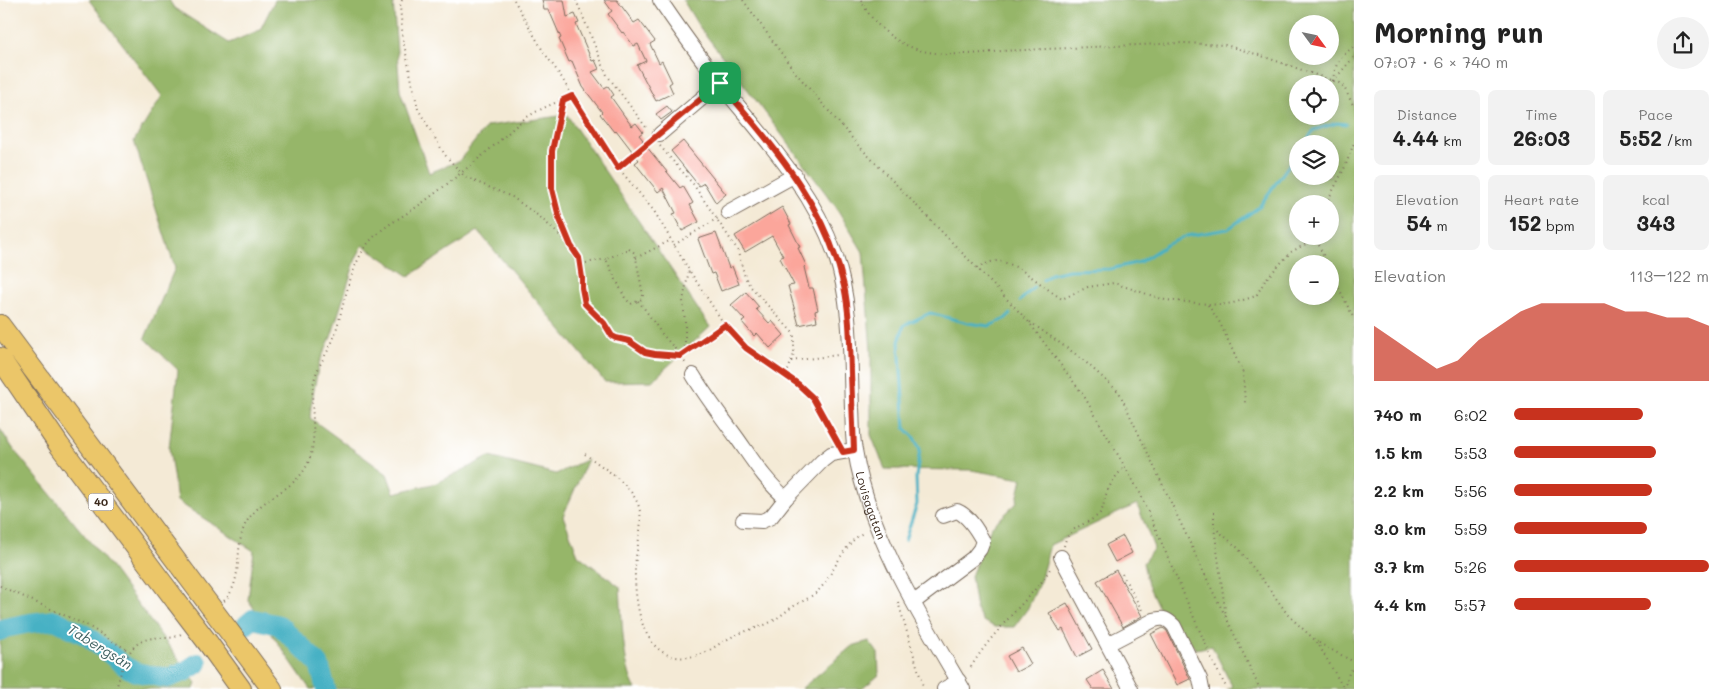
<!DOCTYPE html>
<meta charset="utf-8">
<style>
:root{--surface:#fff;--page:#f2f2f2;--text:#222;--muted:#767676;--accent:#c8321e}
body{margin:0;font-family:Mali,sans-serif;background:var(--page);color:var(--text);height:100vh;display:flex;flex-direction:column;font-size:19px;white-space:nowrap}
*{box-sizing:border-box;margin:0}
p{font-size:16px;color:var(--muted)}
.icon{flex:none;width:28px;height:28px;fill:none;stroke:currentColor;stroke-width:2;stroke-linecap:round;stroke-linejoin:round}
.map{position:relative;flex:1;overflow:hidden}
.panel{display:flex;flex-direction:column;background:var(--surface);width:375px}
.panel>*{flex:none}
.needle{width:32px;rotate:123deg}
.buttons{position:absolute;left:1289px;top:15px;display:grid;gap:10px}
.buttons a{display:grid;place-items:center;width:50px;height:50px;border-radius:50%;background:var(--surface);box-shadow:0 2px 12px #0003;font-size:25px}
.pin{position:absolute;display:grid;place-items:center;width:42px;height:42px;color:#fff;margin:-21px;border-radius:10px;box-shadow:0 2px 8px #0006}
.round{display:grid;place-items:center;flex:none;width:52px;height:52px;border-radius:26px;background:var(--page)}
.head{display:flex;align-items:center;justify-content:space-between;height:85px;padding:0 20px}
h1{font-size:28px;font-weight:800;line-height:38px}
.stats{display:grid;grid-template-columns:repeat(3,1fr);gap:8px;height:85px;padding:5px 20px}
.stats div{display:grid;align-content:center;border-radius:8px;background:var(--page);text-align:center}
.stats b{font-size:21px;font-weight:800}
.stats small{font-size:14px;font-weight:400}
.stats p{font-size:14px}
.chart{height:140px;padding:10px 20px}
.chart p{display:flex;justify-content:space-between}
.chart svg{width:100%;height:90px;margin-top:5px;fill:var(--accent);opacity:.7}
ul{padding:0 20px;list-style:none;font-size:16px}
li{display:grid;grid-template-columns:80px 60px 1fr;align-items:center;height:38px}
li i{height:12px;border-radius:6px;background:var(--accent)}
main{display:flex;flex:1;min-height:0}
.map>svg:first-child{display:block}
.forest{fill:#96b669;stroke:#687044;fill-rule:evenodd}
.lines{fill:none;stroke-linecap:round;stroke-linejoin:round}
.stream{stroke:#46b1c4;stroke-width:3}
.river{stroke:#46b1c4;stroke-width:20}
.building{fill:#fba69b}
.minor-casing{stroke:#7c6d5e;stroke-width:16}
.highway-casing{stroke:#7c6d5e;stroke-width:22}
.path{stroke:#7c6d5e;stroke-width:2;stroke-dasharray:1 4;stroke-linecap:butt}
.minor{stroke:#fff;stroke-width:14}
.highway{stroke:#ebc669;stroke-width:20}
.highway-bridge-casing{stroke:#7c6d5e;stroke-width:22;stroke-linecap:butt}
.highway-bridge{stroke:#ebc669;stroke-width:20}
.route-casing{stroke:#fff;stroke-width:10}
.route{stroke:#c8321e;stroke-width:6}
.labels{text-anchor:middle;stroke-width:4;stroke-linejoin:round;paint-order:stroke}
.shield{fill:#fff;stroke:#766a62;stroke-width:1}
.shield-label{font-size:11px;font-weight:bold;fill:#3b2a1e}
.street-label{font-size:12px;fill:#3b2a1e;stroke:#fff}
.water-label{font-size:14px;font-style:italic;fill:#3f6060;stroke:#fff}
</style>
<main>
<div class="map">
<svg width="1354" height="689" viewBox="0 0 1354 689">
<rect width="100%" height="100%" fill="#fff"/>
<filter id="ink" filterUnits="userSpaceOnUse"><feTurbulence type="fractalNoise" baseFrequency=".02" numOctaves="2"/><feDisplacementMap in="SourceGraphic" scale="10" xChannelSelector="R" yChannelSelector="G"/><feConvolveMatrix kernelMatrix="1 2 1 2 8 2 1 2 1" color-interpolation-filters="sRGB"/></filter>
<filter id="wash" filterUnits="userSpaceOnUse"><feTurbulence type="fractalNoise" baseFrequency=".0096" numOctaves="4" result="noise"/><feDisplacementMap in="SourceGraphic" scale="20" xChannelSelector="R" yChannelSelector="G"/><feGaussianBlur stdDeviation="1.12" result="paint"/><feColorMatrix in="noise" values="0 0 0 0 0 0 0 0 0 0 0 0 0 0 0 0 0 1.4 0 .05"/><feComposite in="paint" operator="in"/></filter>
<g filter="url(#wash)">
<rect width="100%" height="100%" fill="#f4ead6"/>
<path class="forest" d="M89 0H169L174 8 229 43 260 30 275 0H393L400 91 429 173 459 161 487 126 567 115 710 327 652 381 605 382 478 231 409 276 363 245 356 258 331 337 319 363 311 406 310 418 387 474 394 493 437 483 489 457 556 474 588 459 563 516 578 555 620 587C622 614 622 668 636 689H310L248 600 254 551 177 501 169 448 178 370 145 338 175 268 134 141 162 96Z
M683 0H1354V689H1227L1232 686 1212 646 1196 649 1159 608 1148 585 1143 563 1154 548 1137 504 1050 545 1040 581 1028 608 1014 627H995L983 621 976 609 971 576 991 527 1016 504 1022 479 971 470 885 469 871 435V350L863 252 836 207 755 99 698 25ZM1298 24H1330V56H1298ZM1298 84H1330V116H1298ZM1298 144H1330V176H1298ZM1298 204H1330V236H1298ZM1298 264H1330V296H1298Z
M0 429 14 450 109 565 196 683 194 689H0Z
M869 641 878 653 879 675 862 689H801L852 646Z"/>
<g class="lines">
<path class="stream" d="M1304 144 1314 130 1337 123 1346 124
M1043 280 1051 274 1069 270 1110 269 1140 262 1166 245 1186 236 1228 229 1259 207 1298 152
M1020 301 1034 287
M905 540 917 504 916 477 920 449 913 436 905 428 899 342 904 325 930 313 968 323 989 326 1005 319 1010 314"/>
<path class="river" d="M246 625 253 619 279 625 319 664 326 689
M0 631 5 628 30 623 55 620 87 636 126 667 136 672 155 676 168 678 184 672 198 663"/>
</g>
<g id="blocks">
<path class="building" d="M542 0H564L567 17 575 14 579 23 576 24 592 61 595 60 599 69 592 72 604 88 608 86 614 95 611 97 628 121 632 126 636 123 643 132 639 135 643 140 642 141 680 188 683 186 693 203 690 205 699 222 682 231 673 214 676 213 663 188 658 192 635 163 639 160 616 130 614 132 600 114 602 112 583 87 572 61 569 62 559 39 561 38 549 10H544Z
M604 0H617L634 23 639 20 655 41 650 44 659 63 662 61 672 82 669 84 673 93 656 101 637 65 646 61 638 44 634 46 623 32 622 33 608 14 612 11Z
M667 106 672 112 661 120 656 114Z
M683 141 726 194 716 203 704 183 699 186 671 151Z
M782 207 791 224 789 225 800 247 798 248 806 265 804 267 809 288H813L818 310 815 311 817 321 799 325 788 286 794 285 780 258 783 256 772 236 745 252 735 236Z
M716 233 729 268 732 266 739 284 721 291 714 273 711 274 698 239Z
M746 292 759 307 756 309 769 323 772 321 784 335 770 348 757 333 754 336 742 322 745 320 731 305Z
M1123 536 1132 553 1115 562 1106 545Z
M1116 570 1142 616 1123 627 1097 581Z
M1067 603 1092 649 1077 657 1063 629 1060 631 1049 613Z
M1163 628 1167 631 1190 679 1177 685 1151 634Z
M1022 648 1031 664 1016 672 1007 656Z
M1103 670 1114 689H1093L1087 680Z"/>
</g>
</g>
<g filter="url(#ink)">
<use href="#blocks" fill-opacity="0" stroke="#7c6d5e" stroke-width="1"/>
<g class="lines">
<defs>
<g id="minor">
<path id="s1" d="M660 0C679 29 700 57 721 85 764 138 812 188 835 254 852 304 850 356 852 408 853 422 852 437 855 450 868 533 921 618 963 689"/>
<path d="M660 134 720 83"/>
<path d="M728 212 795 175"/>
<path d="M693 375C706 397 722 417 737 438 752 459 766 482 786 498"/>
<path d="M743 520 762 521 771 517 786 498 822 461 831 454 854 450"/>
<path d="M1061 557 1131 689"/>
<path d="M914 602 973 558 980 549 983 541C977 530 969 516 957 511L943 516"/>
<path d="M1108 644 1154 620C1164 617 1167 619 1174 626L1200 679 1202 689"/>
<path d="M944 689 959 681"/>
</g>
<path id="highway" d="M0 325 186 574
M0 358 59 445 176 601
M208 643 241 689
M246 654 272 689"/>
</defs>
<use href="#minor" class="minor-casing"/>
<use href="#highway" class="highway-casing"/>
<path class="path" d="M402 0 400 6 403 40 418 109 445 155 465 177 512 197 540 217 571 246 579 258 581 264V288L585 304 604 323 612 335 616 338 629 341 645 352 668 356H680L687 365
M514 0 543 51 562 78 572 96 616 165 654 211 689 270 728 330 746 348 798 384 813 398 838 441
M576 0 607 75 648 130
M743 0 795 72 858 145 1028 321 1084 396 1140 493 1214 664 1227 689
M861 0C873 26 899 47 928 52 951 56 978 54 1001 51L1183 43 1225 45 1259 55 1339 83 1344 87 1354 107
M1333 81C1335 62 1340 58 1354 46
M1333 81 1354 57
M563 100C556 129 547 161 553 191 556 210 563 227 571 245
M660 146 693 184 737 249 745 277 750 286 794 334V354L786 376
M619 168 651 141
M1326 204 1345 167 1354 143
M1315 236 1327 264
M674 245 718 218
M629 249 635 253 643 295 642 299 631 304 625 298 606 259Z
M636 258 671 240
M581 264 606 259
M977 268C985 264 994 259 1003 262 1023 267 1044 288 1062 299L1088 287 1114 283 1165 300 1219 305 1233 303 1256 296 1266 279 1291 252 1315 239
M1330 270 1354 319
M638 301C647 311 654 323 662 334 668 341 674 347 680 356L724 325
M1208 305 1220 323 1243 373 1245 403
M1030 322 1081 358 1119 392 1214 594 1226 617
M685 352V322L683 301 689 270
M791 361 838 355
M585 454C603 468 632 484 639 507 644 525 636 548 635 567 634 605 643 671 698 655 709 652 718 644 728 639 740 632 754 629 767 624 777 619 784 613 792 607 801 602 810 598 818 591 834 575 842 543 865 532
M1214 512V527L1226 617 1260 689
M1214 527 1238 548 1271 591 1288 615 1317 642 1344 689
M1064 546C1068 526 1083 527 1097 516 1104 511 1103 503 1106 495 1110 484 1116 475 1125 467
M1122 574 1143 612
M0 586 88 626 129 651
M224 601C245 580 233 547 246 523 261 496 296 491 308 463 320 435 307 405 315 377 319 364 328 352 333 340 343 311 350 263 370 241 384 225 405 216 422 203 447 185 472 164 496 144 505 136 514 127 524 119 539 109 555 103 572 96
M898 602 923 686
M1319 643 1354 662
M971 667C989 637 1015 612 1038 586 1044 580 1047 573 1052 566
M116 689C123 667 127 640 154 638 164 637 172 640 181 634
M1344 689 1349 673 1354 667"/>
<use href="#minor" class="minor"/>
<use href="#highway" class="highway"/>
<defs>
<path id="highway-bridge" d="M186 574 246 654
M176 601 208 643"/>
</defs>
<use href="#highway-bridge" class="highway-bridge-casing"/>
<use href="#highway-bridge" class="highway-bridge"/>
</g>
</g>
<g class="lines" filter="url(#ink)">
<defs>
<path id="route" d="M720 83C773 146 825 203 844 286 850 315 850 344 851 373 852 399 853 424 854 450L843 452 813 398 798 384 746 348 725 325 680 356 655 354 645 352 629 341 616 338 612 336 604 323 585 304 582 288V278L579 258 571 246 559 217 552 189V151L563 100 572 96 618 168Z"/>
</defs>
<use href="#route" class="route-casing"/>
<use href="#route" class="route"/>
</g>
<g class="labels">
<rect class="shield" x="88.5" y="493.5" width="25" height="17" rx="4"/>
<g class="shield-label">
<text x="101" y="506">40</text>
</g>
<g class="street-label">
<text dy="4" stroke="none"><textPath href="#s1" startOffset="565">Lovisagatan</textPath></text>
</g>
<g class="water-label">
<text transform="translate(100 647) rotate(32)" y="5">Tabergsån</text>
</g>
</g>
</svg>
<div class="buttons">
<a><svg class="needle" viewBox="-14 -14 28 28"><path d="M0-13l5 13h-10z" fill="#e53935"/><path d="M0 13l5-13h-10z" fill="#767676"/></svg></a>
<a><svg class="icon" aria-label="locate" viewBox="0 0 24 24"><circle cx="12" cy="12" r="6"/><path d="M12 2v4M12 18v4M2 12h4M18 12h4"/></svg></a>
<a><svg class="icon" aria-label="layers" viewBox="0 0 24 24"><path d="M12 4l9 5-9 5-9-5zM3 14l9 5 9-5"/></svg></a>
<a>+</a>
<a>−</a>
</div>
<div class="pin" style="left:720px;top:83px;background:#1e9e55"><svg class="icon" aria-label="arrive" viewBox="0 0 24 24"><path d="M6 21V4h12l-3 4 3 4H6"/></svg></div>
</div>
<section class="panel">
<div class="head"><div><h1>Morning run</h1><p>07:07 · 6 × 740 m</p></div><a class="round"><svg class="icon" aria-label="share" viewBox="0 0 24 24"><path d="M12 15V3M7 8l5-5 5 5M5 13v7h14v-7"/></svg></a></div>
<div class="stats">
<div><p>Distance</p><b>4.44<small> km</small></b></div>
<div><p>Time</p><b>26:03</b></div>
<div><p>Pace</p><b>5:52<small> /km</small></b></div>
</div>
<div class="stats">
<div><p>Elevation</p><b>54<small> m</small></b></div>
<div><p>Heart rate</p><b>152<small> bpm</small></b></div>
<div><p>kcal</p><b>343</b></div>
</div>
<div class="chart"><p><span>Elevation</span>113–122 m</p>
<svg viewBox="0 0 160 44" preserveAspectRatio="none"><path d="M0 44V17L10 24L20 31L30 38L40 34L50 24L60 17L70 10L80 6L90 6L100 6L110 6L120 10L130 10L140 13L150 13L160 17V44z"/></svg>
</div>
<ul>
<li><b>740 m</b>6:02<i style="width:66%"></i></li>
<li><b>1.5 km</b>5:53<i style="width:73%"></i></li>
<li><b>2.2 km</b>5:56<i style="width:71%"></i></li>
<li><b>3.0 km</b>5:59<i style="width:68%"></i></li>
<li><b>3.7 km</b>5:26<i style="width:100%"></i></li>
<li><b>4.4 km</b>5:57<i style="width:70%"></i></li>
</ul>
</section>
</main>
